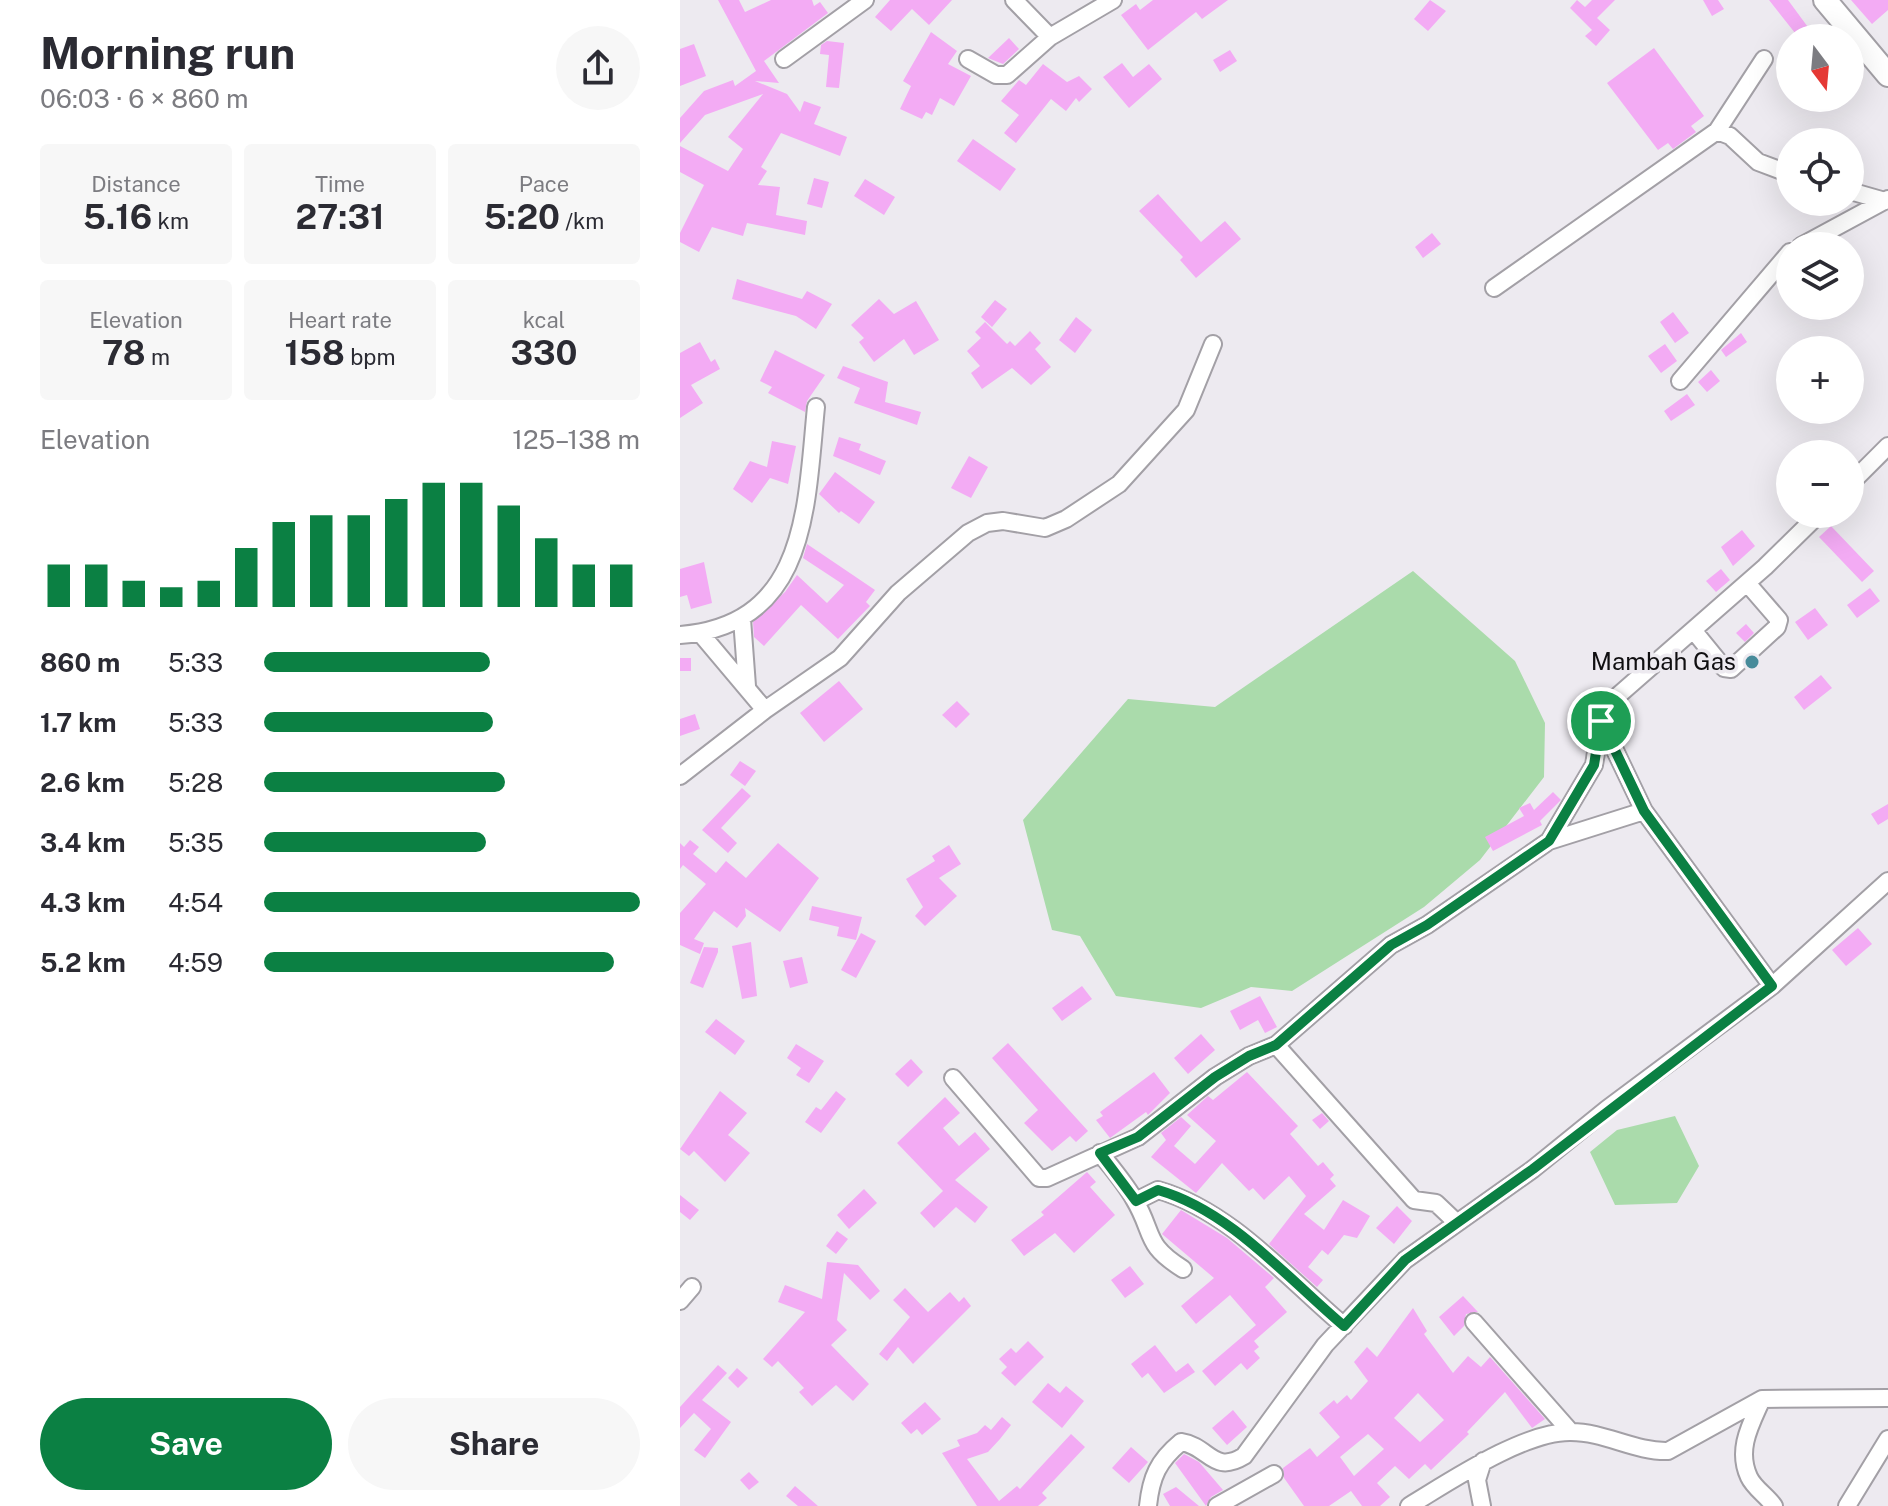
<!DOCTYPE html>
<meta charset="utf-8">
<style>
:root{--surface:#fff;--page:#f7f7f7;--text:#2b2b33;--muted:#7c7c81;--accent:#0b8043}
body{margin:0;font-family:"Public Sans",sans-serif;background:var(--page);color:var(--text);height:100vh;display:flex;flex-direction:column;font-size:30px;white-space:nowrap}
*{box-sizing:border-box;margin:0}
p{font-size:26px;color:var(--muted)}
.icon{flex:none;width:44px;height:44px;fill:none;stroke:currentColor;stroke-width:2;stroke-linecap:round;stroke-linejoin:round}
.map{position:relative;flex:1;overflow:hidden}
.sheet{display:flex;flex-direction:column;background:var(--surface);width:680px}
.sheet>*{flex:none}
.needle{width:52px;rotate:164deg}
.buttons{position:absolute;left:1096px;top:24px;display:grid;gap:16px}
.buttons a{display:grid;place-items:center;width:88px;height:88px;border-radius:50%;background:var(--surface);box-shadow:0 8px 32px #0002;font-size:40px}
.pin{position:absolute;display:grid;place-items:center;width:68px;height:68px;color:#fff;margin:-34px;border:4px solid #fff;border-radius:50%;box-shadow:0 2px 8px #0007}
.round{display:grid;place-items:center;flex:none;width:84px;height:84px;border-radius:42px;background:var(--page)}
.summary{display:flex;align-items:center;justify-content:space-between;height:136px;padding:0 40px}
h1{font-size:44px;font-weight:700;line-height:60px}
.stats{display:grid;grid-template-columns:repeat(3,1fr);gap:12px;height:136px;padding:8px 40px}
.stats div{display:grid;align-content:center;border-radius:8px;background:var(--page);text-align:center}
.stats b{font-size:34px;font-weight:700}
.stats small{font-size:22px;font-weight:400}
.stats p{font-size:22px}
.chart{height:224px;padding:16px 40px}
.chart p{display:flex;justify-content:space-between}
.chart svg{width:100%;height:144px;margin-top:8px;stroke:var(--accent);stroke-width:6}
.primary-button{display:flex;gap:16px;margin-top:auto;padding:16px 40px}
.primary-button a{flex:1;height:92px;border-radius:48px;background:var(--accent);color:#fff;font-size:32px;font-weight:700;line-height:92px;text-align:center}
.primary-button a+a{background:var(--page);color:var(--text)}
ul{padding:0 40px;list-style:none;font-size:26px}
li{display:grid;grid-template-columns:128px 96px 1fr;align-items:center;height:60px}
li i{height:20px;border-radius:10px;background:var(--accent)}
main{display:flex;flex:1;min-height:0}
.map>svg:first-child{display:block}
.green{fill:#aadbab}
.building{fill:#f3abf4;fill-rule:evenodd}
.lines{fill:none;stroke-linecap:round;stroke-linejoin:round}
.minor-casing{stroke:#a3a0a6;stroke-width:20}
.major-casing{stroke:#a3a0a6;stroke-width:26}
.minor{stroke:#fff;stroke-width:16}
.major{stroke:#fff;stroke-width:22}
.route-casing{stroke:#fff;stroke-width:16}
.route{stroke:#0b8043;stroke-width:10}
.poi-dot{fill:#478b9a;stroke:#edeaf0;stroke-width:3}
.labels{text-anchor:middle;stroke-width:7;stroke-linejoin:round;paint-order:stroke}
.poi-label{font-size:24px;fill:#100f11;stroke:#edeaf0;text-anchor:end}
</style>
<main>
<section class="sheet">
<div class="summary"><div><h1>Morning run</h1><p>06:03 · 6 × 860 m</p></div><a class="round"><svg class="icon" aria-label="share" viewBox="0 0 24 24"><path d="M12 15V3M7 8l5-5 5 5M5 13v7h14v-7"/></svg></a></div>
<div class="stats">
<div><p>Distance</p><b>5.16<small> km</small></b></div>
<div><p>Time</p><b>27:31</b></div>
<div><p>Pace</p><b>5:20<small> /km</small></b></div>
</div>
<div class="stats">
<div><p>Elevation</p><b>78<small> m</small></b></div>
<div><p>Heart rate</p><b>158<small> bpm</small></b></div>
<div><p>kcal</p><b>330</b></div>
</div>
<div class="chart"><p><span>Elevation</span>125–138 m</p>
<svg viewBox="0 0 160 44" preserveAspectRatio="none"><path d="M5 44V31M15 44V31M25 44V36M35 44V38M45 44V36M55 44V26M65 44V18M75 44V16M85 44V16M95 44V11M105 44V6M115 44V6M125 44V13M135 44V23M145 44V31M155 44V31"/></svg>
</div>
<ul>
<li><b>860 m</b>5:33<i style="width:60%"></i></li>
<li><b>1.7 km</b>5:33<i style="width:61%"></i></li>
<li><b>2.6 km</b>5:28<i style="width:64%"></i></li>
<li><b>3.4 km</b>5:35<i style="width:59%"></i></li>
<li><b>4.3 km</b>4:54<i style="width:100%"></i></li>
<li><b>5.2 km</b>4:59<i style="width:93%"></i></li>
</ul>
<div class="primary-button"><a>Save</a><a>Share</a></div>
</section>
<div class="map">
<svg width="1208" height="1506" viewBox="0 0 1208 1506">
<rect width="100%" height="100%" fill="#edeaf0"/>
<path class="green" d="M733 571 835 661 865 723 864 777 800 860 744 907 612 991 571 987 521 1008 436 996 400 936 372 930 343 820 448 699 535 707Z
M995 1116 1019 1166 997 1203 935 1205 910 1152 937 1130Z"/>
<path class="building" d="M38 0H59L65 12 91 0H132L134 6 140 2 148 13 84 61 99 83 75 81 107 94 120 112 124 101 141 107 134 124 167 137 160 156 101 133 81 167 87 171 78 185 100 187 96 215 127 221 125 235 67 223 63 236 32 227 19 252 0 242V233L24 185 0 172V146L48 171 63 149 48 137 83 94 25 115 0 143V118L24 91 53 80 55 86 76 71Z
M210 0H272L249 25 232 9 211 31 195 17Z
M473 0H548L522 19 516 12 468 50 441 15 456 4 460 10Z
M750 0 766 11 748 31 734 19Z
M897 0 905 7 912 0H935L917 18 930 30 916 46 905 36 912 30 890 8Z
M1023 0H1038L1044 9 1032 16Z
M1089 0H1108L1133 34 1119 38Z
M1171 0H1208V10L1192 24Z
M251 32 277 51 268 64 291 76 274 106 260 98 252 115 246 112 242 119 220 109 231 86 223 81Z
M329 38 339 49 323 64 308 58Z
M147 41 164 43 159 88 146 87 149 55 140 54 141 45Z
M14 44 26 76 0 86V49Z
M974 48 1024 116 1011 126 1016 132 993 149 988 143 978 150 927 83Z
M550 50 557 61 540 72 533 60Z
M442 63 453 77 469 64 482 79 449 108 423 77Z
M363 64 387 82 399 76 412 89 399 102 396 98 386 111 371 99 336 143 324 133 339 115 321 101 339 80 346 85Z
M293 139 336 169 320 191 277 161Z
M134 178 149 182 142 208 127 204Z
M185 179 215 197 204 215 174 196Z
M478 194 521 242 545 221 561 239 516 278 500 260 503 257 459 211Z
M752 233 761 244 743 258 735 247Z
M57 279 122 299 127 291 152 304 136 329 116 316 52 299Z
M199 299 214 314 236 301 259 340 234 355 224 339 194 362 179 342 184 338 171 325Z
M315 300 327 309 312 327 301 317Z
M993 312 1009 333 995 343 980 322Z
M396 317 412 330 395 353 379 340Z
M305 322 327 344 330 341 335 346 350 331 361 343 355 349 371 367 351 385 332 368 302 389 291 373 300 366 287 351 301 338 295 332Z
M1061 333 1067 342 1046 357 1041 350Z
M20 342 31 362 35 359 40 369 11 385 23 403 0 418V353Z
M985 344 997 361 981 373 968 356Z
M95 350 145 375 127 401 125 412 88 393 92 387 80 381Z
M163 366 208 382 205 402 241 412 237 425 174 403 180 388 157 378Z
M1031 370 1040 381 1027 392 1018 382Z
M1007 394 1015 405 991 421 984 411Z
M159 437 181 444 179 450 206 461 200 475 153 456Z
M92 441 116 446 108 484 90 478 72 503 53 489 70 461 87 467Z
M289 456 308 467 291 498 271 488Z
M155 472 195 502 179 524 161 511 159 513 139 494Z
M1151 526 1194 571 1182 582 1139 537Z
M1062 530 1075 546 1053 566 1041 547Z
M127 544 195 590 186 602 190 606 158 639 121 605 84 646 74 637 73 622 105 592 117 575 147 603 164 585 123 558Z
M24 562 32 603 11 609 7 595 0 597V569Z
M1041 569 1050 580 1036 592 1026 581Z
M1190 588 1200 601 1177 618 1167 605Z
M1135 608 1148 625 1128 640 1115 622Z
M1066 624 1074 633 1065 642 1056 633Z
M0 658H11V671H0Z
M1141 675 1152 688 1124 710 1114 697Z
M159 681 183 709 144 742 120 713Z
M277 701 290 714 276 728 262 715Z
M15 714 20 729 0 736V719Z
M60 761 76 771 65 786 50 775Z
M62 788 71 796 41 828 57 843 48 853 22 830Z
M873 792 881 800 860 821 862 825 813 851 805 837 844 816 839 808 850 803 854 810Z
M1208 804V819L1198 825 1191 814Z
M10 840 19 847 13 854 36 873 46 861 66 878 98 843 139 878 100 932 65 908 66 916 57 928 34 911 14 939 24 943 20 954 0 945V913L26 884 3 865 0 869V843L4 847Z
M269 845 281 864 259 878 277 896 245 926 235 916 243 907 226 879 255 861 252 856Z
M132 906 182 917 176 940 157 936 159 927 129 920Z
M1178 928 1192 944 1166 966 1152 950Z
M181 933 196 941 176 978 161 970Z
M71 942 77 996 62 999 52 946Z
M24 947 38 948V952L23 988 10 983Z
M122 957 128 983 110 988 103 961Z
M402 986 412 999 382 1021 372 1008Z
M580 996 597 1027 585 1033 578 1020 560 1030 550 1011Z
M36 1019 65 1041 55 1055 25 1032Z
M521 1034 535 1050 508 1074 494 1058Z
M328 1043 408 1131 396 1142 390 1136 372 1151 344 1123 358 1110 312 1058Z
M116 1044 144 1061 129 1083 116 1075 121 1068 107 1058Z
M231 1059 243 1072 228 1087 215 1074Z
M474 1072 490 1093 468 1115 466 1112 430 1138 416 1120 423 1116 420 1112Z
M567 1072 618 1126 610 1134 638 1166 643 1162 654 1175 650 1179 656 1186 624 1214 644 1230 663 1200 690 1216 677 1238 664 1235 648 1255 642 1250 628 1267 643 1280 637 1287 589 1244 626 1196 609 1176 584 1200 573 1188 569 1191 542 1163 516 1193 471 1157 486 1140 481 1133 501 1117 511 1126 494 1146 515 1164 536 1141 507 1115 528 1096 533 1100Z
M40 1091 67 1113 48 1135 70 1153 45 1182 14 1151 9 1156 0 1149Z
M156 1091 166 1099 141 1133 125 1122 136 1107 141 1110Z
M265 1097 280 1113 263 1128 279 1146 295 1132 310 1149 275 1180 308 1207 295 1223 276 1207 254 1228 240 1213 263 1191 217 1143Z
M642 1113 649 1121 640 1129 632 1120Z
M407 1172 416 1182 410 1187 435 1215 394 1253 375 1233 344 1256 331 1240 364 1215 361 1212Z
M184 1189 197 1203 169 1229 157 1215Z
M0 1195 19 1210 10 1220 0 1212Z
M717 1206 732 1221 714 1244 696 1228Z
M501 1210 547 1238 594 1278 585 1287 607 1312 574 1341 579 1347 574 1351 580 1358 567 1370 561 1363 535 1386 522 1371 576 1325 550 1295 516 1324 501 1306 534 1278 482 1234Z
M157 1231 168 1239 156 1254 146 1246Z
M147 1262 178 1265 200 1291 190 1300 164 1273 157 1320 167 1330 151 1345 189 1384 173 1401 156 1385 132 1406 119 1392 124 1388 98 1361 92 1367 83 1359 125 1312 98 1302 105 1285 142 1299Z
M450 1266 464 1284 445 1298 431 1280Z
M225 1288 248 1312 270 1292 279 1302 284 1297 291 1306 233 1364 218 1347 207 1361 199 1354 230 1317 213 1300Z
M783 1296 798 1312 786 1314 784 1326 774 1336 759 1317Z
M733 1308 747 1331 744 1334 773 1373 788 1356 801 1367 810 1357 865 1419 852 1428 825 1392 787 1432 789 1434 751 1470 745 1464 729 1479 715 1466 697 1483 710 1497 700 1506H682L671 1491 649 1506H624L604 1478 603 1468 630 1448 637 1457 660 1437 639 1413 654 1400 657 1404 667 1395 671 1400 688 1381 674 1362 687 1347 697 1357ZM738 1393 764 1420 740 1442 714 1418ZM688 1434 704 1449 674 1476 660 1457Z
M348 1341 364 1357 335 1386 321 1373 327 1367 319 1359 331 1348 336 1353Z
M475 1345 496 1372 508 1363 515 1372 484 1393 468 1373 462 1378 451 1364Z
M38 1365 47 1373 22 1400 51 1422 25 1458 14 1450 31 1429 14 1413 0 1428V1407Z
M57 1368 68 1378 58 1388 48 1378Z
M368 1383 380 1393 386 1386 404 1401 382 1428 352 1402Z
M245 1402 261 1419 242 1435 237 1429 231 1434 221 1423Z
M553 1410 567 1427 547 1445 532 1428Z
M322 1417 331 1425 320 1439 308 1452 287 1459 319 1501 337 1486 340 1489 391 1434 405 1447 362 1493 367 1498 358 1506H297L262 1453 280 1446 277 1440 297 1433 305 1425 311 1430Z
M451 1447 468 1462 449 1483 432 1468Z
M504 1454 519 1462 543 1490 531 1497 526 1506 495 1463Z
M69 1472 79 1482 69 1490 60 1480Z
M115 1486 138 1506H118L106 1496Z
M496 1487 519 1506H490L483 1494Z"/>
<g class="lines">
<defs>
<path id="minor" d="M334 0 370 37
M104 59 185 0
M288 59 316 75H327L370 37 433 0
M1037 131 1084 59
M1170 191 1205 201
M1121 246 1208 199
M814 288 1037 131 1050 136 1078 162 1110 174
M1000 381 1110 252
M1170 484 1208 446
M62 619 67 686
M1013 630 1044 668 1051 669 1097 627 1099 620 1067 583
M21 634 85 710
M0 635C128 625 126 507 136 407
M921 721 964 811 1092 986
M0 776 85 710 160 658 218 593 288 533 307 523 323 521 365 528 386 519 439 484 506 410 533 344
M869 841 964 811
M596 1045 734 1200 756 1203 776 1222
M273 1078 359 1178H367L458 1137 535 1077 569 1056 596 1045 711 945 747 925 869 841 914 765 921 721 933 700 1085 567 1139 514
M420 1153C432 1168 445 1183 454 1199 475 1234 463 1244 503 1269
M456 1201 478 1190C551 1211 607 1278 664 1326
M0 1301 12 1287
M794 1322 890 1431
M1082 1399C1071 1424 1056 1449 1069 1477 1074 1488 1087 1496 1094 1506
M468 1506C471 1477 478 1461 501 1442 529 1446 533 1475 564 1456L645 1345 725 1260 853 1169 927 1109 1092 986 1208 881
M537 1506 594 1474
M729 1506C769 1482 844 1431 891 1432 925 1432 955 1452 988 1451L1082 1399 1208 1398
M802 1506 797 1480 803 1461
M1167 1506 1208 1439"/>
<path id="major" d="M1145 0 1208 75"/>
</defs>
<use href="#minor" class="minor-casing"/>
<use href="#major" class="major-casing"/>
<use href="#minor" class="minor"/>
<use href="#major" class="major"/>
</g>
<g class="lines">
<defs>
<path id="route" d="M921 721 964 811 1092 986 853 1169 725 1260 664 1326C607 1278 551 1211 478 1190L456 1201 420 1153 458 1137 535 1077 569 1056 596 1045 711 945 747 925 869 841 914 765Z"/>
</defs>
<use href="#route" class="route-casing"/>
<use href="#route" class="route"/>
</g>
<circle class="poi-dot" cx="1072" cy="662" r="8"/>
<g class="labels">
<g class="poi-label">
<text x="1056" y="670">Mambah Gas</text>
</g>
</g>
</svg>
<div class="buttons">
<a><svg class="needle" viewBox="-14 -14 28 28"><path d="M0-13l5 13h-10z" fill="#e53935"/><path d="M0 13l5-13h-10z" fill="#7c7c81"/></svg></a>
<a><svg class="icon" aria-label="locate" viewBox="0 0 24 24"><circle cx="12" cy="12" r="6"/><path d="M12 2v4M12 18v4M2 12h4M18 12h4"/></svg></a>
<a><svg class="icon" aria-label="layers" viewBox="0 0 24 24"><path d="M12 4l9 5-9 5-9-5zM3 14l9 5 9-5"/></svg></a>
<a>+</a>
<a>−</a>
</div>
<div class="pin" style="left:921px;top:721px;background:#1e9e55"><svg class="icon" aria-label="arrive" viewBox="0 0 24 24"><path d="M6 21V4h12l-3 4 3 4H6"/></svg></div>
</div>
</main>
